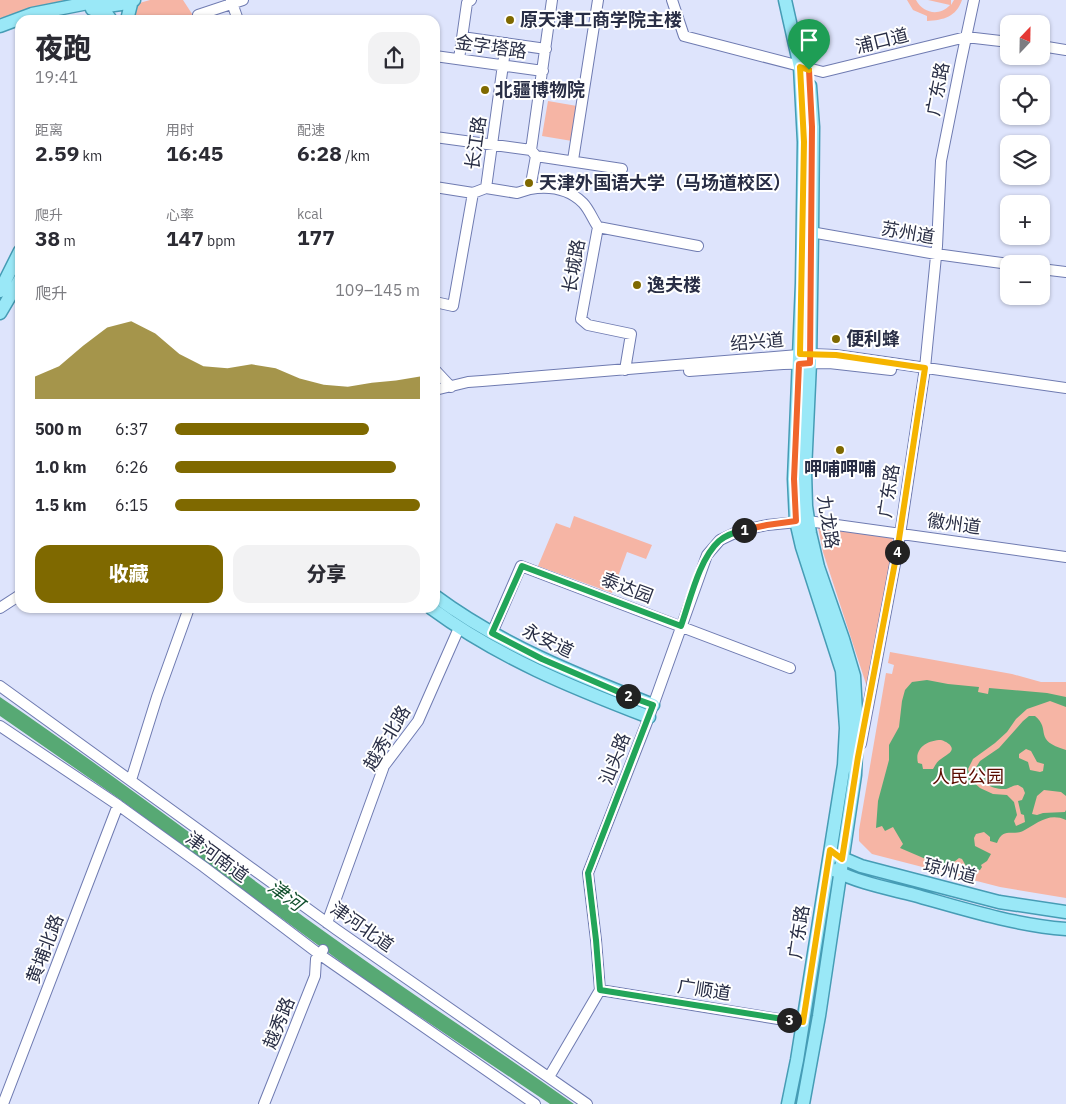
<!DOCTYPE html>
<html lang="zh">
<meta charset="utf-8">
<style>
:root{--surface:#fff;--page:#f2f2f3;--text:#2b2b33;--muted:#7c7c81;--accent:#7f6900}
body{margin:0;font-family:"IBM Plex Sans","Noto Sans SC",sans-serif;background:var(--page);color:var(--text);height:100vh;display:flex;flex-direction:column;font-size:19px;white-space:nowrap}
*{box-sizing:border-box;margin:0}
p{font-size:16px;color:var(--muted)}
.icon{flex:none;width:28px;height:28px;fill:none;stroke:currentColor;stroke-width:2;stroke-linecap:round;stroke-linejoin:round}
.map{position:relative;flex:1;overflow:hidden}
.side{position:absolute;left:15px;top:15px;width:425px;height:598px;display:flex;flex-direction:column;background:var(--surface);border-radius:15px;box-shadow:0 1px 4px #0004}
.side>*{flex:none}
.needle{width:32px;rotate:22deg}
.tools{position:absolute;left:1000px;top:15px;display:grid;gap:10px}
.tools a{display:grid;place-items:center;width:50px;height:50px;border-radius:10px;background:var(--surface);box-shadow:0 1px 4px #0004;font-size:25px}
.pin{position:absolute;display:grid;place-items:center;width:42px;height:42px;color:#fff;margin:-51px -21px;border-radius:50% 50% 50% 0;rotate:-45deg;box-shadow:0 0 5px #0007}
.pin .icon{rotate:45deg}
.km{position:absolute;width:25px;height:25px;margin:-12px;border-radius:50%;background:#222;color:#fff;font-size:14px;line-height:25px;text-align:center}
.round{display:grid;place-items:center;flex:none;width:52px;height:52px;border-radius:15px;background:var(--page)}
.head{display:flex;align-items:center;justify-content:space-between;height:85px;padding:0 20px}
h1{font-size:28px;font-weight:800;line-height:38px}
.metrics{display:grid;grid-template-columns:repeat(3,1fr);gap:8px;height:85px;padding:5px 20px}
.metrics div{display:grid;align-content:center}
.metrics b{font-size:21px;font-weight:800}
.metrics small{font-size:14px;font-weight:400}
.metrics p{font-size:14px}
.chart{height:140px;padding:10px 20px}
.chart p{display:flex;justify-content:space-between}
.chart svg{width:100%;height:90px;margin-top:5px;fill:var(--accent);opacity:.7}
.button{display:flex;gap:10px;margin-top:auto;padding:10px 20px}
.button a{flex:1;height:58px;border-radius:15px;background:var(--accent);color:#fff;font-size:20px;font-weight:800;line-height:58px;text-align:center}
.button a+a{background:var(--page);color:var(--text)}
ul{padding:0 20px;list-style:none;font-size:16px}
li{display:grid;grid-template-columns:80px 60px 1fr;align-items:center;height:38px}
li i{height:12px;border-radius:6px;background:var(--accent)}
.map>svg:first-child{display:block}
.green{fill:#f6b5a5}
.water{fill:#57a974;fill-rule:evenodd}
.lines{fill:none;stroke-linecap:round;stroke-linejoin:round}
.minor-casing{stroke:#6f7bb1;stroke-width:12}
.major-casing{stroke:#469cb5;stroke-width:15}
.minor{stroke:#fff;stroke-width:10}
.major{stroke:#9ae8f7;stroke-width:12}
.split-1-casing{stroke:#fff;stroke-width:10}
.split-2-casing{stroke:#fff;stroke-width:10}
.split-3-casing{stroke:#fff;stroke-width:10}
.split-4-casing{stroke:#fff;stroke-width:10}
.split-5-casing{stroke:#fff;stroke-width:10}
.split-1{stroke:#f0652b;stroke-width:6}
.split-2{stroke:#22a559;stroke-width:6}
.split-3{stroke:#22a559;stroke-width:6}
.split-4{stroke:#f5b400;stroke-width:6}
.split-5{stroke:#f5b400;stroke-width:6}
.poi-dot{fill:#7f6900;stroke:#fff;stroke-width:2}
.labels{text-anchor:middle;stroke-width:4;stroke-linejoin:round;paint-order:stroke}
.poi-label{font-size:18px;font-weight:bold;fill:#292e45;stroke:#fff;text-anchor:start}
.street-label{font-size:18px;fill:#292e45;stroke:#fff}
.park-label{font-size:18px;fill:#5c0c00;stroke:#fff}
.water-label{font-size:19px;font-style:italic;fill:#12502d;stroke:#fff}
</style>
<div class="map">
<svg width="1066" height="1104" viewBox="0 0 1066 1104">
<rect width="100%" height="100%" fill="#dee4fc"/>
<path class="green" d="M0 0H76L0 18Z
M150 0H183L196 20H132L136 4Z
M907 0H916C923 13 939 17 950 5L928 0H951V5L954 0H962C956 17 944 20 927 21V16L913 10Z
M548 101 577 106 572 141 542 136Z
M574 516 652 545 646 559 627 552 612 593 538 566 556 523 570 528Z
M818 527 893 538 880 632 867 687 823 552Z
M890 652 1012 674 1041 682H1066V898L1000 887 872 854 859 841V830L886 673 892 674 894 665 888 663Z"/>
<path class="water" d="M927 680 948 684 979 687 978 692 988 694 989 688 1047 693 1066 697V707L1050 701 1027 709 1016 719 1007 732 995 743 973 759 968 769 971 780 980 788 993 794 1007 795 1014 802 1017 815 1014 821 1016 826 1025 822 1024 815 1021 814 1018 801 1022 800 1025 793 1023 788 1018 785C1013 785 1010 788 1006 789 993 790 978 782 975 769L980 761 999 748 1023 721 1029 716H1035C1052 730 1032 740 1066 750V796L1061 792 1044 790 1037 796 1032 814 1037 815 1043 813 1065 812 1066 810V820C1048 812 1037 824 1023 831 1011 836 1003 827 997 843L990 841V837L984 832 976 834 974 838 975 846 991 854 987 861 981 865 982 867 980 870 967 872 966 866 962 859 959 858 954 862 951 867 942 866 900 848 903 844 893 827 885 831 882 826 876 828 878 801 889 760V745L899 727 902 701 905 690 912 682ZM941 740C948 742 957 748 948 754 946 756 943 757 941 759 937 761 935 766 933 769H923L922 764 918 763C914 748 928 740 941 740ZM1026 749 1031 751 1037 762 1044 764 1043 771 1040 772 1030 770 1028 762 1019 758V754Z
M0 697C121 779 236 869 356 954 428 1005 502 1053 574 1104H550L371 984 118 798 0 716Z"/>
<g class="lines">
<defs>
<path id="minor" d="M231 0 238 20
M552 0 531 150 536 156 530 189C549 186 569 189 583 203 589 209 593 220 598 227L581 319 588 325 631 334 625 370
M672 0 684 36 823 72 966 37 1009 42
M198 15 243 0
M462 37 546 49
M1041 46 1066 50
M435 56 543 71
M459 59 467 3 471 0
M435 137 531 150
M536 156 622 169
M573 160 598 0
M435 187 473 193 486 188 517 193 530 189
M486 188 506 43
M598 227 698 246
M805 231 936 254 1009 264
M1041 269 1066 272
M435 302 453 306 473 193
M435 370 451 387
M689 371 783 364 829 363 891 370
M435 390 468 382 482 381 810 354 836 355 1066 388
M0 608 20 595
M492 633 521 566 790 668
M0 686 337 930 587 1104
M0 726 118 805 204 867 319 954 535 1104
M861 744 898 548 925 368 937 246 941 161 961 61 974 0
M131 780 157 697 189 608
M327 923 384 766 418 721 459 628
M600 990 803 1023
M549 1077 600 990 596 940 588 873 649 717 707 555 720 540 739 531 767 525 808 521 1066 557
M3 1104 118 805
M264 1104 315 976 316 959 323 950"/>
<path id="major" d="M785 0 800 67 804 142 802 283 794 479 796 521 802 547 842 671 846 728 844 765 797 1060 788 1104
M93 8 121 4 134 0
M92 9 106 13 111 20
M127 20 132 0
M0 26 32 14 103 0
M0 291 20 251
M0 313 20 279
M435 596C501 645 577 675 653 705
M431 608C499 658 571 687 649 717
M835 855 861 866 999 902 1066 912
M834 870C859 883 887 888 914 895 964 909 1014 925 1066 929
M803 1104 819 1016 855 775 857 730 854 676 843 639 818 567 810 533 806 506 805 471 810 363 812 233 813 127 810 86"/>
</defs>
<use href="#minor" class="minor-casing"/>
<use href="#major" class="major-casing"/>
<use href="#minor" class="minor"/>
<use href="#major" class="major"/>
</g>
<g class="lines">
<defs>
<path id="split-1" d="M744 530 767 525 796 521 794 479 799 364 810 363 812 127 809 70"/>
<path id="split-2" d="M628 696 542 659 492 633 522 566 681 626C690 601 699 559 719 541 726 535 735 532 744 530"/>
<path id="split-3" d="M628 696 653 705 588 873 596 940 600 990 789 1020"/>
<path id="split-4" d="M789 1020 803 1022 830 850 842 859 858 757 897 552"/>
<path id="split-5" d="M809 70 800 67 804 142 800 354 836 355 925 368 897 552"/>
</defs>
<use href="#split-1" class="split-1-casing"/>
<use href="#split-2" class="split-2-casing"/>
<use href="#split-3" class="split-3-casing"/>
<use href="#split-4" class="split-4-casing"/>
<use href="#split-5" class="split-5-casing"/>
<use href="#split-1" class="split-1"/>
<use href="#split-2" class="split-2"/>
<use href="#split-3" class="split-3"/>
<use href="#split-4" class="split-4"/>
<use href="#split-5" class="split-5"/>
</g>
<g class="poi-dot">
<circle cx="510" cy="20" r="5"/>
<circle cx="485" cy="90" r="5"/>
<circle cx="529" cy="183" r="5"/>
<circle cx="637" cy="285" r="5"/>
<circle cx="836" cy="339" r="5"/>
<circle cx="840" cy="450" r="5"/>
</g>
<g class="labels">
<g class="poi-label">
<text x="520" y="26">原天津工商学院主楼</text>
<text x="495" y="96">北疆博物院</text>
<text x="539" y="189">天津外国语大学（马场道校区）</text>
<text x="647" y="291">逸夫楼</text>
<text x="846" y="345">便利蜂</text>
<text x="840" y="475" text-anchor="middle">呷哺呷哺</text>
</g>
<g class="street-label">
<text transform="translate(882 41) rotate(-14)" y="6">浦口道</text>
<text transform="translate(491 47) rotate(8)" y="6">金字塔路</text>
<text transform="translate(938 89) rotate(-79)" y="6">广东路</text>
<text transform="translate(476 143) rotate(-82)" y="6">长江路</text>
<text transform="translate(908 233) rotate(10)" y="6">苏州道</text>
<text transform="translate(574 266) rotate(-80)" y="6">长城路</text>
<text transform="translate(757 342) rotate(-5)" y="6">绍兴道</text>
<text transform="translate(889 491) rotate(-81)" y="6">广东路</text>
<text transform="translate(828 522) rotate(81)" y="6">九龙路</text>
<text transform="translate(954 524) rotate(8)" y="6">徽州道</text>
<text transform="translate(627 588) rotate(21)" y="6">泰达园</text>
<text transform="translate(548 641) rotate(26)" y="6">永安道</text>
<text transform="translate(387 738) rotate(-59)" y="6">越秀北路</text>
<text transform="translate(615 759) rotate(-69)" y="6">汕头路</text>
<text transform="translate(217 857) rotate(36)" y="6">津河南道</text>
<text transform="translate(950 871) rotate(14)" y="6">琼州道</text>
<text transform="translate(362 927) rotate(35)" y="6">津河北道</text>
<text transform="translate(799 932) rotate(-81)" y="6">广东路</text>
<text transform="translate(45 949) rotate(-69)" y="6">黄埔北路</text>
<text transform="translate(704 990) rotate(9)" y="6">广顺道</text>
<text transform="translate(279 1023) rotate(-68)" y="6">越秀路</text>
</g>
<g class="park-label">
<text x="968" y="783">人民公园</text>
</g>
<g class="water-label">
<text transform="translate(286 895) rotate(36)" y="7">津河</text>
</g>
</g>
</svg>
<div class="tools">
<a><svg class="needle" viewBox="-14 -14 28 28"><path d="M0-13l5 13h-10z" fill="#e53935"/><path d="M0 13l5-13h-10z" fill="#7c7c81"/></svg></a>
<a><svg class="icon" aria-label="locate" viewBox="0 0 24 24"><circle cx="12" cy="12" r="6"/><path d="M12 2v4M12 18v4M2 12h4M18 12h4"/></svg></a>
<a><svg class="icon" aria-label="layers" viewBox="0 0 24 24"><path d="M12 4l9 5-9 5-9-5zM3 14l9 5 9-5"/></svg></a>
<a>+</a>
<a>−</a>
</div>
<div class="pin" style="left:809px;top:70px;background:#1e9e55"><svg class="icon" aria-label="arrive" viewBox="0 0 24 24"><path d="M6 21V4h12l-3 4 3 4H6"/></svg></div>
<b class="km" style="left:744px;top:530px">1</b>
<b class="km" style="left:628px;top:696px">2</b>
<b class="km" style="left:789px;top:1020px">3</b>
<b class="km" style="left:897px;top:552px">4</b>
<section class="side">
<div class="head"><div><h1>夜跑</h1><p>19:41</p></div><a class="round"><svg class="icon" aria-label="share" viewBox="0 0 24 24"><path d="M12 15V3M7 8l5-5 5 5M5 13v7h14v-7"/></svg></a></div>
<div class="metrics">
<div><p>距离</p><b>2.59<small> km</small></b></div>
<div><p>用时</p><b>16:45</b></div>
<div><p>配速</p><b>6:28<small> /km</small></b></div>
</div>
<div class="metrics">
<div><p>爬升</p><b>38<small> m</small></b></div>
<div><p>心率</p><b>147<small> bpm</small></b></div>
<div><p>kcal</p><b>177</b></div>
</div>
<div class="chart"><p><span>爬升</span>109–145 m</p>
<svg viewBox="0 0 160 44" preserveAspectRatio="none"><path d="M0 44V33L10 28L20 18L30 9L40 6L50 12L60 22L70 28L80 29L90 27L100 29L110 34L120 37L130 38L140 36L150 35L160 33V44z"/></svg>
</div>
<ul>
<li><b>500 m</b>6:37<i style="width:79%"></i></li>
<li><b>1.0 km</b>6:26<i style="width:90%"></i></li>
<li><b>1.5 km</b>6:15<i style="width:100%"></i></li>
</ul>
<div class="button"><a>收藏</a><a>分享</a></div>
</section>
</div>
